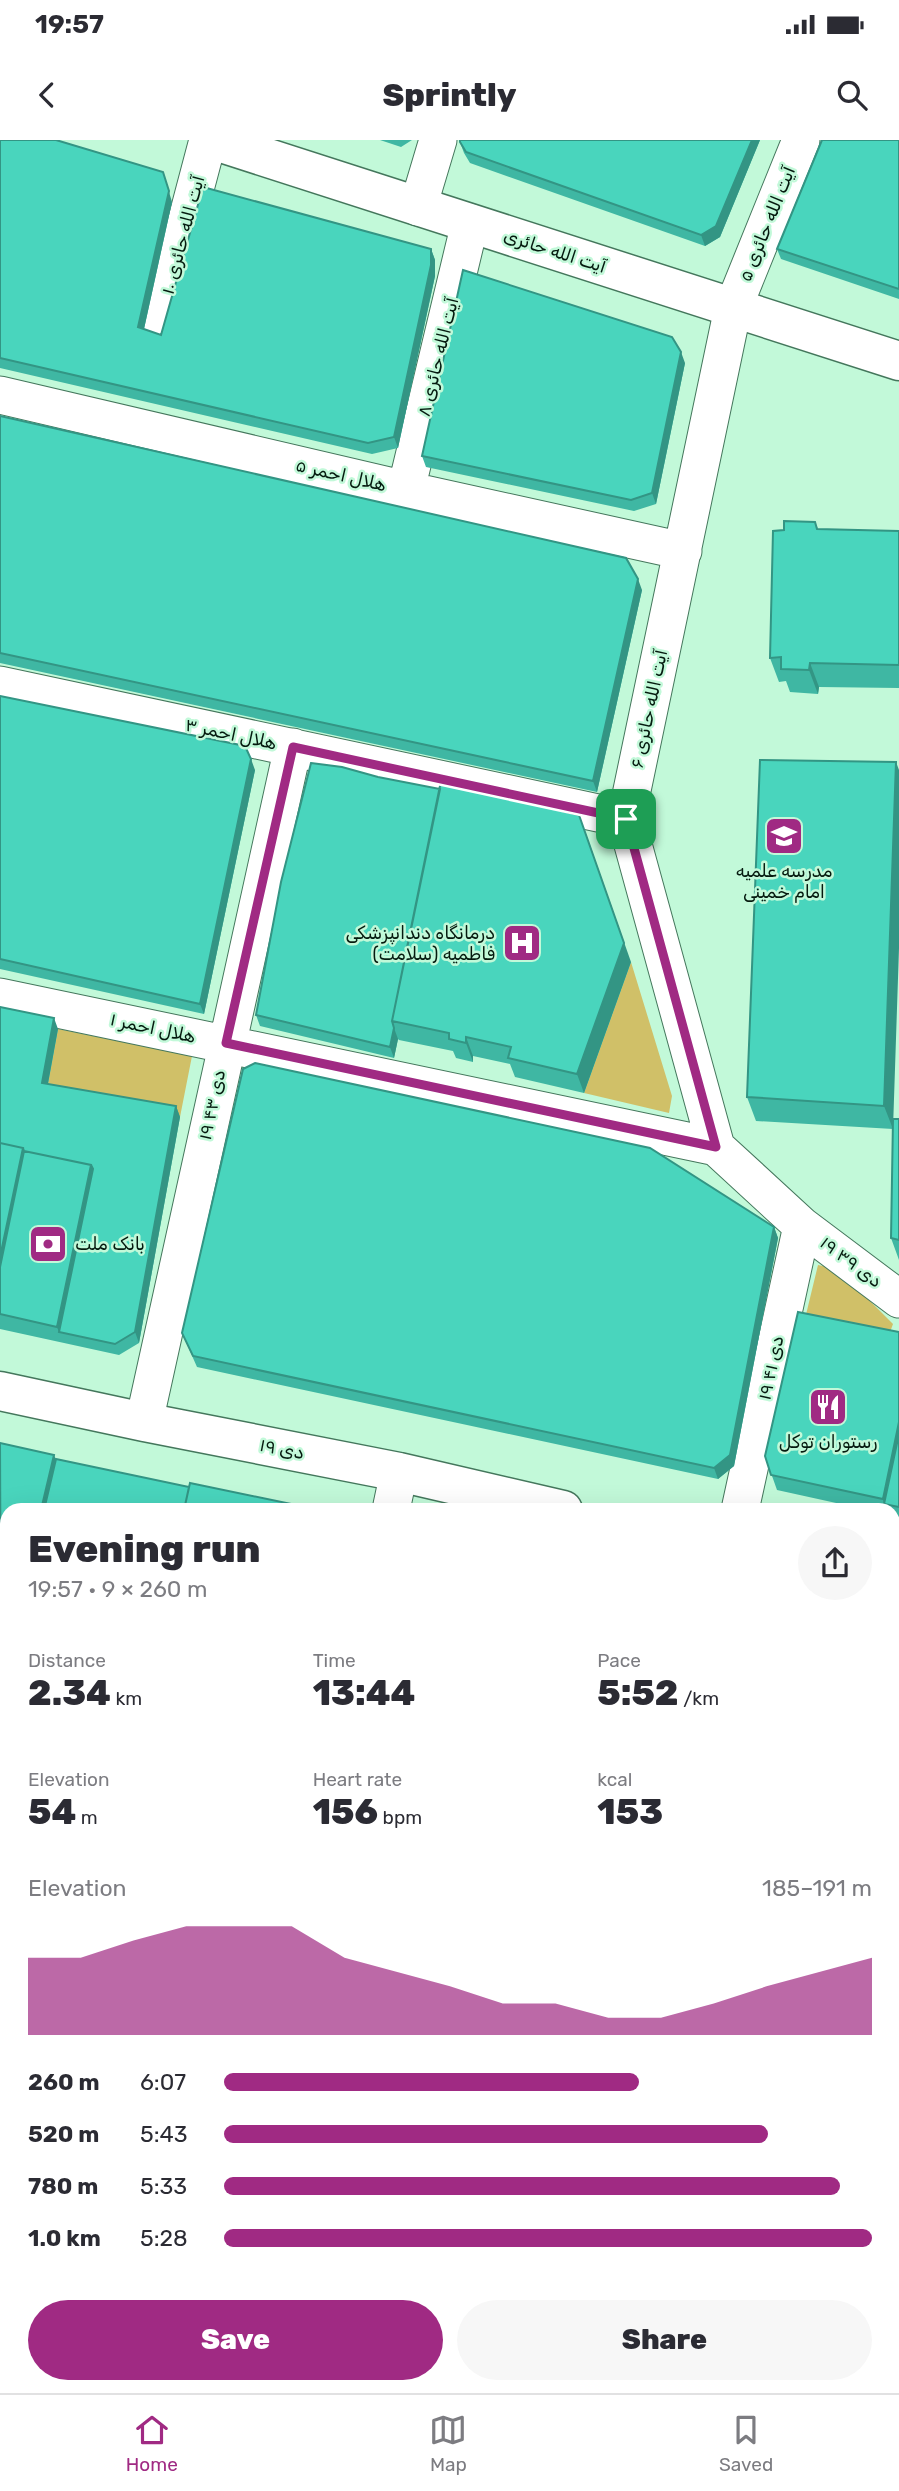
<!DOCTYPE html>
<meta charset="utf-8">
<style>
:root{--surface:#fff;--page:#f7f7f7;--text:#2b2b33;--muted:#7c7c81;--line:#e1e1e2;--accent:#a02a83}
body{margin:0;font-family:Rubik,Vazirmatn,sans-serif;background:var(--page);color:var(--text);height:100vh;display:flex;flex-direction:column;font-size:26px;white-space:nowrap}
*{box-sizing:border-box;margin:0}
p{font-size:23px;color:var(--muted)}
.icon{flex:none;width:38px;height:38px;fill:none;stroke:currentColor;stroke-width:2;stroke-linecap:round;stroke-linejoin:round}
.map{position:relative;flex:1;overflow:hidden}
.sheet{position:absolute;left:0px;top:1363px;width:900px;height:891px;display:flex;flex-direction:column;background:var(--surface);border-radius:21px 21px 0 0;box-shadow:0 7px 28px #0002}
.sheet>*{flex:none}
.pin{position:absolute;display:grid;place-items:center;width:60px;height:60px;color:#fff;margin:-30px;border-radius:14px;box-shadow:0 4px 10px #0006}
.round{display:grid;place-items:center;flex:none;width:74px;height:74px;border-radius:37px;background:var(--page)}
.overview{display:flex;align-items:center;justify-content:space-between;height:119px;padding:0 28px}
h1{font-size:38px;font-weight:800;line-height:52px}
.metrics{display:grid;grid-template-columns:repeat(3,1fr);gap:10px;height:119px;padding:7px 28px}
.metrics div{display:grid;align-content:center}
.metrics b{font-size:35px;font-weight:800}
.metrics small{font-size:19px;font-weight:400}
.metrics p{font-size:19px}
.chart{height:196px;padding:14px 28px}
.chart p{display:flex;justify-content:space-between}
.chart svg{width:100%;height:126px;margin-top:7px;fill:var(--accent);opacity:.7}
.cta{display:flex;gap:14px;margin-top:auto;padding:14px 28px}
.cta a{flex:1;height:80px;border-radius:42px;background:var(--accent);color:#fff;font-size:28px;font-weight:800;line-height:80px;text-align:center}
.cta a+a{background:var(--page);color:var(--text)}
ul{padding:0 28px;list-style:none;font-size:23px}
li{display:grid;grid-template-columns:112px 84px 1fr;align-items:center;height:52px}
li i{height:18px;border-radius:9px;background:var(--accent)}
.status{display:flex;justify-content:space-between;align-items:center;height:49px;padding:0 35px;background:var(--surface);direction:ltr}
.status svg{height:19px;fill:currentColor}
header{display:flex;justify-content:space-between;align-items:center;height:91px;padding:0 28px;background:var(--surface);font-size:32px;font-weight:800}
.tabs{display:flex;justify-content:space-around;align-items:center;height:98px;border-top:2px solid var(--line);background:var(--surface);font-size:19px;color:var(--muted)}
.tabs a{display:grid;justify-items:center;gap:4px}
.tabs .current{color:var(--accent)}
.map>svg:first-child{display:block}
.green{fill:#d0c068}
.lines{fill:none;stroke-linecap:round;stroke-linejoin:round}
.minor-casing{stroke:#44775c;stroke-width:39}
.secondary-casing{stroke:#44775c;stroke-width:41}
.minor{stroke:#fff;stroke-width:37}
.secondary{stroke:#fff;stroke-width:38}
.wall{fill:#3fb7a3}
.shaded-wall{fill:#339584}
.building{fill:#49d5bd;stroke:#339584;stroke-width:2}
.route-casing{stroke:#fff;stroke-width:14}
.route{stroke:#a02a83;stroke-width:9}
.labels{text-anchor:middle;stroke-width:5;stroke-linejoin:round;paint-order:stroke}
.street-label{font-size:18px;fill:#051a0f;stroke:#c2f9d9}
.poi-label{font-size:18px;fill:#051a0f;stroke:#c2f9d9}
</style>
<div class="status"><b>19:57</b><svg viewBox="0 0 49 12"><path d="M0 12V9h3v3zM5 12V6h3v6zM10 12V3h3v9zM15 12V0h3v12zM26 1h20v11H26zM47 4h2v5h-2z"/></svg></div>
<header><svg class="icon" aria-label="back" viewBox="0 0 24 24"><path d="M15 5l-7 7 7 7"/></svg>Sprintly<svg class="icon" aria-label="search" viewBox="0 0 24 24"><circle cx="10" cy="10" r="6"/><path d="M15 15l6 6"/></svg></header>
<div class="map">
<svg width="899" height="2253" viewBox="0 0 899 2253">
<rect width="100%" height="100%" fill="#c2f9d9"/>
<path class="green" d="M631 822 672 956 669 973 584 953Z
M58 889 192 916 180 977 46 954Z
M818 1125 838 1129 893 1184 886 1203 803 1187Z"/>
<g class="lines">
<defs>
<path id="minor" d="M418 67 438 0
M158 189 208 0
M0 255 406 350 683 411
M406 350 470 83
M0 545 626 679
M0 857 716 1007
M716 1007 626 679 733 168 801 0
M716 1007 802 1086 899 1159
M144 1282 293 607
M391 1370 399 1332
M740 1370 802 1086
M892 1503 899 1472
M0 1580 7 1581
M0 1769 7 1770
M0 2039 7 1929
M892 2043 899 2046
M328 2253 329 2247
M662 2253V2247"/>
<path id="secondary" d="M212 0 899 221
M0 1251 144 1282 399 1332 563 1370
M892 1443 899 1444"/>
</defs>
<use href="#minor" class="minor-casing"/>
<use href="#secondary" class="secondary-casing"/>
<use href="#minor" class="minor"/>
<use href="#secondary" class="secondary"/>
</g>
<path class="wall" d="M0 0 172 62 144 189 161 195 431 109 435 120V136L398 308 372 314 0 228Z
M380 0H412L401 7Z
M460 0H760L720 97 705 106 470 23 464 13 460 2Z
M899 0V159L781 119 777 109Z
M685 223 656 364 634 371 426 327 422 316Z
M0 276 642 450 597 652 0 523Z
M815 382 818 389 899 391V548L819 547 818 554 790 552 786 541 779 542 770 518 784 390Z
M0 556 255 630 204 874 0 829Z
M760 620 893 979H899V1120L891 1098 893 989 756 981 747 957Z
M631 822 584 953 515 937 510 924 473 916V922L456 918 453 911 399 900 398 899 394 918 260 886 256 875Z
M0 867 58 889 48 944 176 966 180 977 139 1203 119 1215 0 1189Z
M774 1087 778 1098 734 1326 718 1339 197 1227 182 1193Z
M899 1192V1377L892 1376V1370H868L777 1350 765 1316Z
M0 1303 56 1319 189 1347 320 1370H7V1555L0 1553Z
M899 1532V2023L892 2021V1564Z"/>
<path class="shaded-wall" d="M752 0H760L720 97 705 106 701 95Z
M163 32 172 62 142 198 138 187Z
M431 109 435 120V136L398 308 394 297Z
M681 212 685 223 656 364 652 353Z
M638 439 642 450 597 652 593 641Z
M810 523 819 547 818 554 809 530Z
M251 619 255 630 204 874 200 864Z
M896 622 899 630V808L893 989 884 966Z
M586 694 631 822 584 953 577 934Z
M54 878 58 889 46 954 42 943Z
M394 888 398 899 394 918 390 907Z
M466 897 473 916V922L466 903Z
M176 966 180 977 139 1203 135 1192Z
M23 1008 30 1026 0 1169V1117Z
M91 1025 96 1040 59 1192 57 1187Z
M774 1087 778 1098 734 1326 718 1339 714 1328Z
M899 1282V1324L884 1364 883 1359Z
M54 1315 60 1330 50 1370H41Z
M7 1513V1545L2 1544 6 1555 1 1540Z
M0 1614 4 1625 0 1653Z
M302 2247H306V2253H301Z
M636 2247H641L640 2253H636Z"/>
<path class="building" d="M0 0H56L163 32 169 51 138 187 161 195 203 47 431 109V125L394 297 368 303 0 218Z
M460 0H752L716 86 701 95 466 12 460 2Z
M822 0H899V149L777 109Z
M463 130 672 197 681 212 652 353 631 360 422 316Z
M0 276 626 418 638 439 593 641 0 513Z
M784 381 815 382 817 389 899 391V525L810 523 809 530 781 529V517L770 518 773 391 784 390Z
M0 556 245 606 251 619 200 864 0 819Z
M760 620 896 622 884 966 747 957Z
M311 623 342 627 378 637 440 649 392 881 394 888 390 907 256 875 281 742Z
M441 641 579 675 624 803 577 934 508 918 511 907 466 897V903L449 899V893L392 881Z
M0 867 54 878 42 943 176 966 135 1192 115 1204 59 1192 93 1029 91 1025 24 1011 23 1008 0 1003Z
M255 923 650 1008 774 1087 730 1315 714 1328 193 1216 182 1193 243 929Z
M893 979H899V1100L891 1098Z
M0 1003 23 1008 0 1117Z
M24 1011 91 1025 57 1187 0 1174V1127Z
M798 1172 899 1192V1282L883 1359 771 1335 765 1316Z
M899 1294V1367L884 1364Z
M0 1303 54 1315 41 1370H7V1513L1 1540Z
M56 1319 189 1347 184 1370H44Z
M190 1343 320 1370H184Z
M7 1525V1545L2 1544Z
M899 1532V1711L892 1709V1564Z
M892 1713 899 1715V2013L892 2011Z
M892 2063 899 2066V2253H676V2247H892Z
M13 2247H302L301 2253H12Z
M344 2247H636V2253H344Z"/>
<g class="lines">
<defs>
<path id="route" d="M293 607 626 679 716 1007 226 903Z"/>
</defs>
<use href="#route" class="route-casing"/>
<use href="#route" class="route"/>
</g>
<defs>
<symbol id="university-square" viewBox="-11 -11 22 22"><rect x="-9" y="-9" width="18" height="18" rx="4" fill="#a02a83" stroke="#c2f9d9"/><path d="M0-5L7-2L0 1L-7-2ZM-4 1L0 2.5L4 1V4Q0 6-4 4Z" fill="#fff"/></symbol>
<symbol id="hospital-square" viewBox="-11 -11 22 22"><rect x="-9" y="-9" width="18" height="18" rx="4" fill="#a02a83" stroke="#c2f9d9"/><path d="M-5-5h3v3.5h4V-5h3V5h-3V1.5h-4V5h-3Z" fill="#fff"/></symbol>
<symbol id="bank-square" viewBox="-11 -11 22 22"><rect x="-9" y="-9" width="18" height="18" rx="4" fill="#a02a83" stroke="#c2f9d9"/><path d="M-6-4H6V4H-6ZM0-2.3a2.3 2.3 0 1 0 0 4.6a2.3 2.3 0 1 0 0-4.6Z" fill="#fff"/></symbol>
<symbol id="restaurant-square" viewBox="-11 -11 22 22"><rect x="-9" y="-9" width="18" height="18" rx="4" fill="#a02a83" stroke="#c2f9d9"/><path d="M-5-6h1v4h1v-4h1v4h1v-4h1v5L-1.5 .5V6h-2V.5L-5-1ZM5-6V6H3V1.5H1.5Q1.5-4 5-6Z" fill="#fff"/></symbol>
</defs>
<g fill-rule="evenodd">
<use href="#university-square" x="762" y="674" width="44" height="44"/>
<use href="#hospital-square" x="500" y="781" width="44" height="44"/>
<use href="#bank-square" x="26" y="1082" width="44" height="44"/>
<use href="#restaurant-square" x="806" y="1245" width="44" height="44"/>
</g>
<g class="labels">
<g class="street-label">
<text transform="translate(767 84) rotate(-68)" y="6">آیت الله حائری ۵</text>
<text transform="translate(183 95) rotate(-75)" y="6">آیت الله حائری ۱۰</text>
<text transform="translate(555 111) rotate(18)" y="6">آیت الله حائری</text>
<text transform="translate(438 217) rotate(-76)" y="6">آیت الله حائری ۸</text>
<text transform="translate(341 335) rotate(13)" y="6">هلال احمر ۵</text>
<text transform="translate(649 569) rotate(-78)" y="6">آیت الله حائری ۶</text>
<text transform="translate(231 594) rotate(12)" y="6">هلال احمر ۳</text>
<text transform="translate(153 888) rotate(12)" y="6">هلال احمر ۱</text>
<text transform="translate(212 965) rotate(-78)" y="6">۱۹ دی ۴۳</text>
<text transform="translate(851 1122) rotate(37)" y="6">۱۹ دی ۳۹</text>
<text transform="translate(771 1228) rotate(-78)" y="6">۱۹ دی ۴۱</text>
<text transform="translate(282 1309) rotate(11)" y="6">۱۹ دی</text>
</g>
<g class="poi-label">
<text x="784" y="737">مدرسه علمیه<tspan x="784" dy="21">امام خمینی</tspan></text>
<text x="495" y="799" text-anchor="end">درمانگاه دندانپزشکی<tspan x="495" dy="21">فاطمیه (سلامت)</tspan></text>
<text x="75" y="1110" text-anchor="start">بانک ملت</text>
<text x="828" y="1308">رستوران توکل</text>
</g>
</g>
</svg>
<div class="pin" style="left:626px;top:679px;background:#1e9e55"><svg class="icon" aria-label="arrive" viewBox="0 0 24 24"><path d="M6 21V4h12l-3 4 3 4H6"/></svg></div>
<section class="sheet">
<div class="overview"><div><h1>Evening run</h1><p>19:57 · 9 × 260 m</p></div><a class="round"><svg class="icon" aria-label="share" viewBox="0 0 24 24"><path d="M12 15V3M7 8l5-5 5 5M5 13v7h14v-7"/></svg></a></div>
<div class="metrics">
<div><p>Distance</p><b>2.34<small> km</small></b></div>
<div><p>Time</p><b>13:44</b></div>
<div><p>Pace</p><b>5:52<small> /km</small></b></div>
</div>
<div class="metrics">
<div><p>Elevation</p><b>54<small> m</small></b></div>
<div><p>Heart rate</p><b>156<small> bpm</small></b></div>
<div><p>kcal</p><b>153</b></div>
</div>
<div class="chart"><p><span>Elevation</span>185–191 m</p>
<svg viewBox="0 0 160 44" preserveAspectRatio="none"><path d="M0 44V17L10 17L20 11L30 6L40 6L50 6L60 17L70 22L80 27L90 33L100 33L110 38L120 38L130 33L140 27L150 22L160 17V44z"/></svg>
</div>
<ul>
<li><b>260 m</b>6:07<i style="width:64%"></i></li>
<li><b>520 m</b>5:43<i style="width:84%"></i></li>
<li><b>780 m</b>5:33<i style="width:95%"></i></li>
<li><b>1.0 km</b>5:28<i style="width:100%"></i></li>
</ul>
<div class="cta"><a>Save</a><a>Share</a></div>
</section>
</div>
<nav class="tabs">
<a class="current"><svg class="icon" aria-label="home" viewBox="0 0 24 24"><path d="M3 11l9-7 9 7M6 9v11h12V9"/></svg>Home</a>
<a><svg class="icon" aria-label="map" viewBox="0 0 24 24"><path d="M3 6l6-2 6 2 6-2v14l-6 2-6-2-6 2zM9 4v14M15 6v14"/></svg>Map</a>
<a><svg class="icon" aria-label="saved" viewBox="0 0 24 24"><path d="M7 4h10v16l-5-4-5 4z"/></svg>Saved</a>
</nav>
